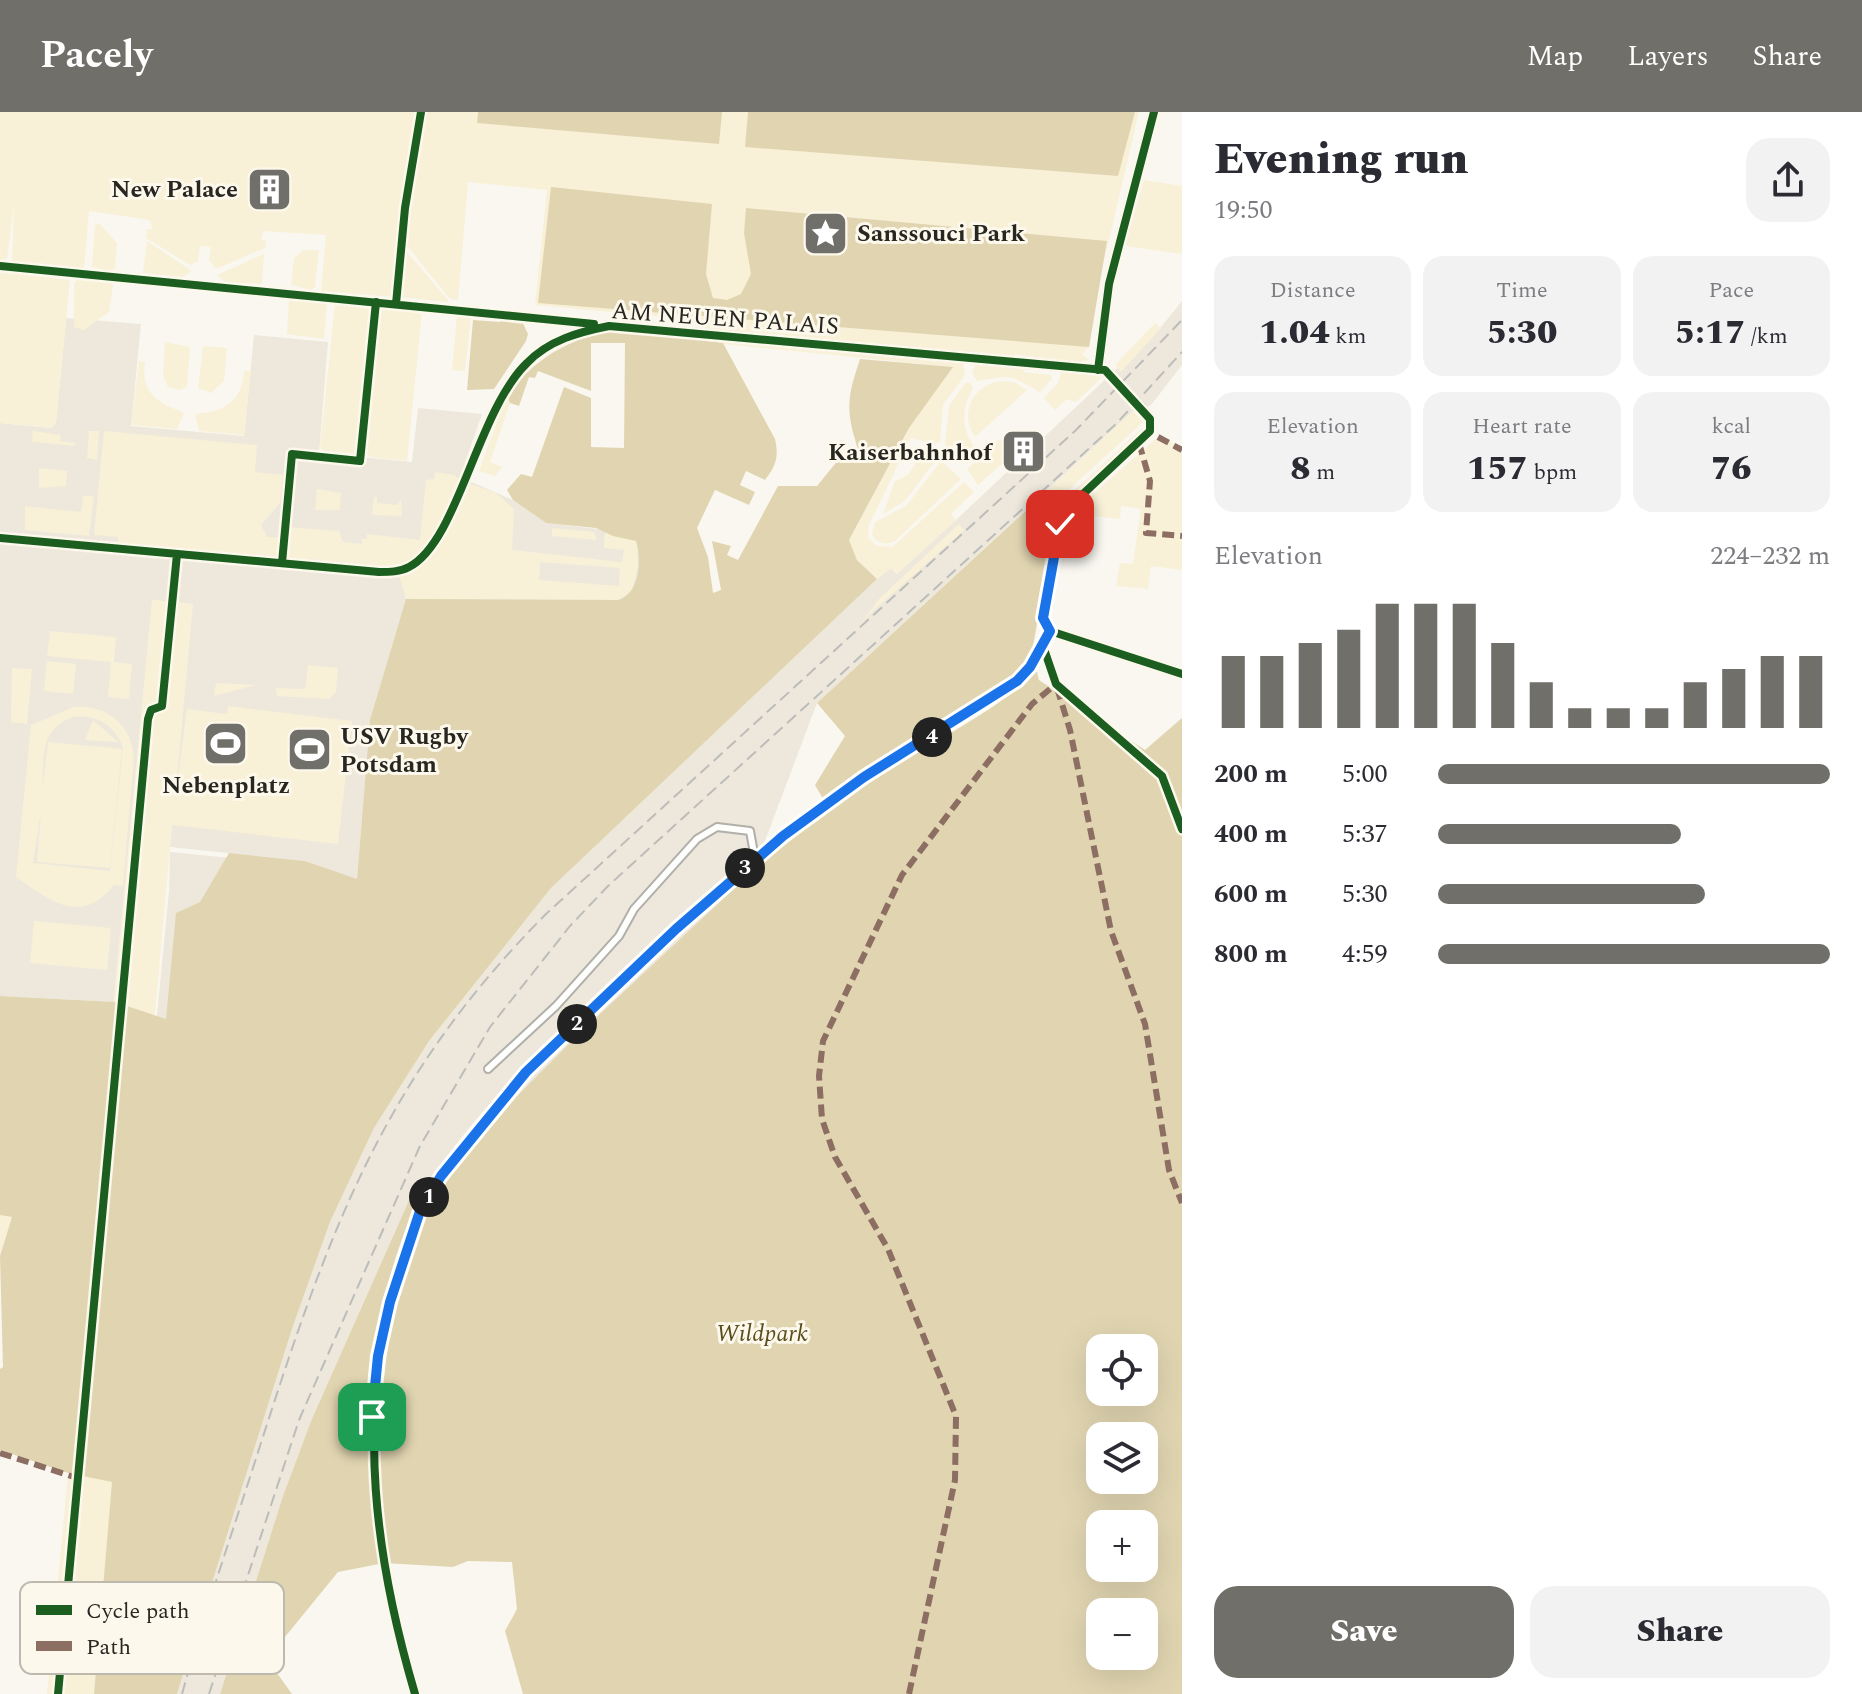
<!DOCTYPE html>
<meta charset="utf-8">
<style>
:root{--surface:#fff;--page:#f2f2f3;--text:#2b2b33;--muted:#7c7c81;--accent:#706f69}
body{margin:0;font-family:Spectral,serif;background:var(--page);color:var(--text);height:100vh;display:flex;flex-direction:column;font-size:30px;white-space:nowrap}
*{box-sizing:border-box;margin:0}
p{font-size:26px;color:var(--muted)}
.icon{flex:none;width:44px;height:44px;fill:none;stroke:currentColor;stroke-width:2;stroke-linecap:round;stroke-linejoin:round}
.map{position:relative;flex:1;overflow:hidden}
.sheet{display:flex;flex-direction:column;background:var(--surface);width:680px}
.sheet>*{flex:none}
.fabs{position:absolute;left:1086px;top:1222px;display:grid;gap:16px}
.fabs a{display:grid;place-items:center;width:72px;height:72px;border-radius:16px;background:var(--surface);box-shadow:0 8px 32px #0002;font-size:40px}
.pin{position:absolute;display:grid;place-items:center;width:68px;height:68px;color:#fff;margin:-34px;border-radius:16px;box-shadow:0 4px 12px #0006}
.km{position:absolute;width:40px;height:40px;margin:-20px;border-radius:50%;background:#222;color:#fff;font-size:22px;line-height:40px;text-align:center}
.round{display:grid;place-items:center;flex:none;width:84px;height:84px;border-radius:24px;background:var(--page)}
.head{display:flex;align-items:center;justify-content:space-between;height:136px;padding:0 32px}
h1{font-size:44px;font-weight:800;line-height:60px}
.metrics{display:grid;grid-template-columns:repeat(3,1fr);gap:12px;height:136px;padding:8px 32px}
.metrics div{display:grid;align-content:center;border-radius:20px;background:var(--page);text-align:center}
.metrics b{font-size:34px;font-weight:800}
.metrics small{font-size:22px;font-weight:400}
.metrics p{font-size:22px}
.chart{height:224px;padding:16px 32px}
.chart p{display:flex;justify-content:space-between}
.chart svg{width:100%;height:144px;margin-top:8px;stroke:var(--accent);stroke-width:6}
.action{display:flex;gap:16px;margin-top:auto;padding:16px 32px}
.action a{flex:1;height:92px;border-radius:24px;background:var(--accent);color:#fff;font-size:32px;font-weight:800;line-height:92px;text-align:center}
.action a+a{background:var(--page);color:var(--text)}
ul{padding:0 32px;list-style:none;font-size:26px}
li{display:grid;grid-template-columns:128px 96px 1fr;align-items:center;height:60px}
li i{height:20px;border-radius:10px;background:var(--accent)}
header{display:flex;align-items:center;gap:48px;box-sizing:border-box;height:112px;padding:0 40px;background:var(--accent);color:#fff}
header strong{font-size:38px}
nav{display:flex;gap:44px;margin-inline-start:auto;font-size:28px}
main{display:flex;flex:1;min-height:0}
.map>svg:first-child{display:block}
.built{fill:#ede8db}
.green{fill:#f8f0d7;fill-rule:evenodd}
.forest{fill:#e1d5b1;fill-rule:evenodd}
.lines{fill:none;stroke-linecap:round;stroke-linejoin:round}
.tertiary-tunnel{stroke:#cfcdc7;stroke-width:8;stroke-dasharray:8 4;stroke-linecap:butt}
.minor-casing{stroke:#b0afaa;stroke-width:10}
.tertiary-casing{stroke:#b0afaa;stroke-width:12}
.minor{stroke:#fefefd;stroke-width:6}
.tertiary{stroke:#fefefd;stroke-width:8}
.rail{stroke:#bcbcba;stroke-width:2;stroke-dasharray:12 6;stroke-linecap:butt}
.quiet{stroke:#8d6e63;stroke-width:6;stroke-dasharray:12 6;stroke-linecap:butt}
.cycleway-casing{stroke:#fdf8ec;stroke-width:13}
.cycleway{stroke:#1b5e20;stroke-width:8}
.route-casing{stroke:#fff;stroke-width:16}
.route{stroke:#1a73e8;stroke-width:10}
.labels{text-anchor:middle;stroke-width:6;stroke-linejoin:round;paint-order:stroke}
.poi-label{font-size:24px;font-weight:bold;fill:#272621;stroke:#fdf8ec;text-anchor:end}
.street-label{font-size:24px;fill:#272621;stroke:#fdf8ec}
.park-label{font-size:24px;font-style:italic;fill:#5c4d1f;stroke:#fdf8ec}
.key{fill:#fdf8ec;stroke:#bdb9af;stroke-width:2}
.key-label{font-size:22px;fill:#272621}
</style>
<header>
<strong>Pacely</strong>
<nav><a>Map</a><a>Layers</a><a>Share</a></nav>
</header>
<main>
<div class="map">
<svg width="1182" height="1582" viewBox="0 0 1182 1582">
<rect width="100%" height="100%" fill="#f9f7f0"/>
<path class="built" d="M1182 189V253L1151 293 1133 299 817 591 754 758 518 983 433 1084 410 1086 311 1309 283 1384 220 1582H177L292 1217 330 1110 374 1016 429 929 551 776 877 467 891 456 897 462 956 408 1161 215Z
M66 206 141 212 131 314 244 324 254 223 328 230 319 341 412 350 418 296 482 302 460 365 513 388 546 411 640 422 644 489 370 608 357 768 333 760 110 1389 169 779 170 740 322 755 305 749 170 735 192 492 153 488 115 890 0 884V311L50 316 56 311Z"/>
<path class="green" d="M0 0H1139L1098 174 1089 235 1082 242 1089 248 1077 251 1014 242 1013 245 700 216V208L535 193 547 78 468 70 458 188 450 187 404 130H400L393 185 321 179 326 123 264 119 261 128H266L265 136 216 157 209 148 211 135 200 134 198 149 190 153 146 126 147 117H152L150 108 89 99 84 156 12 150 14 93 7 146 0 148Z
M1144 68 1182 74V142L1125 134Z
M99 111 117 131 115 157 111 159 92 155 95 113Z
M147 129 189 157 191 160 182 165 143 161Z
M304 138H319L315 175 311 178 291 173 294 146Z
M406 139 448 188 447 190 400 185Z
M264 142 262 172 225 170 217 163Z
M0 160 70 168 56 311 51 316 0 311Z
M78 167 113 172 109 200 84 218 74 215V171Z
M289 188 327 192 324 227 287 222Z
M335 192 367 195 370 199 354 344 325 341 320 335Z
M384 197 422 200 407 349 370 345 367 341 379 204Z
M457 203 471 204 465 259 452 258Z
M1155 211 1161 216 1121 260 1115 253Z
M715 227 963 250 965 263 943 293 940 330 934 332 911 326 869 413 868 425 877 434 892 435 964 370 974 380 951 402 956 408 897 462 891 456 877 467 857 448 849 428 909 316 952 255 724 232Z
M165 230 190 235 187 275 179 278 168 275 163 264Z
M203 234 227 236 224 269 211 281 198 276Z
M139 249 145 250C140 283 160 291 184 301L177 317 131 313Z
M976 252 1024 256V260L1051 263 1052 267 1040 280C1007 262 1015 263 977 269L972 261Z
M244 259H251L244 323 199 319 195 302C223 300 242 291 244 259Z
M1061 260 1098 263 1101 266 1076 290 1067 287 1055 298 1044 286 1058 271Z
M1003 269 1016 271 1027 278 975 325C958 301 974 271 1003 269Z
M965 271H971L973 276C961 300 961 314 975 337L962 349 945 332 949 294Z
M507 283 510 291 490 350 502 355 495 364 479 359Z
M1133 299 1143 310 1063 383 1066 386 1142 316V320L1060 397 1045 381Z
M33 319 61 323 60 329 76 331 75 334 32 330Z
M89 319H99L97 348 87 346Z
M104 319 257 333 255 360 283 363 280 391 261 413 267 425 282 426 280 446 118 431V425L94 423Z
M1159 324 1182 336V458L1151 454 1148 477 1116 474 1120 451 1133 452 1141 397 1121 394 1120 407 1075 402V398Z
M1000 327 1012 343 978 373 967 357Z
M925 337 935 342 936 348 905 389 883 402 895 369 908 363Z
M941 349 961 367 895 429C886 434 876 431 872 422L875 410 906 394Z
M39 356 67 359 66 374 39 376Z
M435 360 455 363 459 368C450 391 442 416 426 435 395 472 327 451 284 447L287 415 339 419 343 430 362 432V427H367V422L420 428 426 368 434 367Z
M471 372 496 381 514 397 512 438 622 450 624 438 604 436 605 420 637 429 638 454 632 479 618 488 406 487 399 463 413 458 434 441ZM540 450 620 456 619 474 539 468Z
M317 377 341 381 340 398H315Z
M83 384H94L89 424 25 418V394L81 400Z
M374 385H377V391L397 393 401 387 402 404 372 403Z
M959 412 964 418 863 508 880 486Z
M552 416 594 420 597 428 552 424Z
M152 488 193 492 175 688 187 597 227 602 228 594 352 609 338 732 172 713 94 1582H47Z
M50 519 116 525 114 550 132 552 129 587 108 585 111 550 47 544Z
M47 549 76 552 73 582 44 579Z
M308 553 338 556 336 580 329 587 277 584 276 576 305 577Z
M12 556 32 557 27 612 11 610Z
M216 571 256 573 214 584Z
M74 595C106 592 131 612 134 645L123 774 114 773C81 815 49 788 16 765L31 613ZM73 605C97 602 114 613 123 635L110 759 33 751 41 699 37 750 110 756 122 637 48 630 42 681C45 648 37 618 73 605Z
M93 608 117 629V630L85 628Z
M34 809 111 816 107 858 30 851Z
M0 1103 12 1105 0 1144Z"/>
<path class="forest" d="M478 0H722L719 32 477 11Z
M748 0H1135L1118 64 745 35Z
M551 75 712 92 706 162 713 186 727 188 741 182 751 162 744 121 746 96 1107 129 1089 235 538 191Z
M500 207 522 209 528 222 526 229 494 277 467 278 473 208 500 210Z
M627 218 723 231 775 327C779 345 776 354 765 368L746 359 740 373 755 380 749 393 715 378 697 416 708 445 713 481 721 478 712 429 731 434 727 443 738 448 778 374H817L839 347 858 349C859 333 853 325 851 311 846 287 853 269 860 247L953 255 909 316 849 428 857 448 877 467 551 776 429 929 374 1016 330 1110 292 1217 177 1582H94L112 1370 68 1361 0 1338V1257L3 1255 0 1144 12 1105 0 1103V884L115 890 166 907 176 801 200 790 229 741 305 749 357 767 370 608 406 487 618 488C640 482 642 447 636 429L613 424 596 416 546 411 513 388 507 378 521 362 532 365 564 275 591 286V335L624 336 625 231H591V279L538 259 535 266 529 265 519 294 510 291 507 283C538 243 575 222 627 218Z
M1045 381 1060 397 1055 415 1044 413 1041 424 1052 427 1032 540 1039 568 1145 638 1182 606V1582H523L505 1519 517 1497 512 1450 468 1449 453 1455 384 1451 338 1460 267 1547 292 1582H220L283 1384 311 1309 410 1086 433 1084 518 983 582 919 754 758 829 697 815 673 845 624 817 591ZM1100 1236H1144V1280H1100ZM1100 1324H1144V1368H1100ZM1100 1412H1144V1456H1100ZM1100 1500H1144V1544H1100Z"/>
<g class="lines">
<path class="tertiary-tunnel" d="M1114 267 1139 294"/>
<defs>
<path id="minor" d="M488 957 556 894 619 824 634 797 697 727 717 715 750 719 755 747"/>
<path id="tertiary" d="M1098 258 1109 172 1154 0
M0 426 379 460C389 460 400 460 409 455 458 430 477 299 527 251 549 228 579 220 609 214L1105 258 1114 267
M1050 519 1043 506 1065 399 1150 319V307L1139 294
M1050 519 1182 562
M415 1582C375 1446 357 1310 395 1171 405 1134 419 1096 441 1064 491 992 556 932 618 872 695 799 773 725 863 667 913 633 969 607 1017 569L1030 555 1050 519"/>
</defs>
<use href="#minor" class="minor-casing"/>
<use href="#tertiary" class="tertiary-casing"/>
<use href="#minor" class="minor"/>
<use href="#tertiary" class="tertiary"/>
<path class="rail" d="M182 1582C205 1498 234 1416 260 1334 329 1119 383 966 546 802L1076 318 1182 208
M209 1582 299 1308 420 1034 490 915 570 814 608 774 1117 311 1182 240"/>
<path class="quiet" d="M1158 325 1182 338
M1139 331 1150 369 1146 421 1182 424
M1057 576 1070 618 1111 819 1145 912 1169 1058 1182 1091
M0 1341 77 1366
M909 1582 955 1368 956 1304 888 1137 835 1045 822 1007 819 964 823 929 902 763 1032 592 1056 572"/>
<defs>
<path id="cycleway" d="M0 154 594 212
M396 192 405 96 421 0
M1098 258 1109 172 1154 0
M0 426 379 460C389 460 400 460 409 455 458 430 477 299 527 251 549 228 579 220 609 214L1105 258 1150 307V319L1065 399 1043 506 1050 519
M282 451 292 342 360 349 376 190
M1050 519 1182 562
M1043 534 1056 572 1162 664 1182 717
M58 1582 148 607 151 598 162 594 177 442
M415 1582C375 1446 357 1310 395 1171 405 1134 419 1096 441 1064 491 992 556 932 618 872 695 799 773 725 863 667 913 633 969 607 1017 569L1030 555 1050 519"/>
</defs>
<use href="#cycleway" class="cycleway-casing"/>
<use href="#cycleway" class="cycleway"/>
</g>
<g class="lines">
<defs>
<path id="route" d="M372 1305 378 1244 390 1190 420 1099 441 1064 526 960 676 817 783 724 864 665 1017 569 1030 555 1050 519 1043 506 1060 412"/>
</defs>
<use href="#route" class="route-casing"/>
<use href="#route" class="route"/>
</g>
<defs>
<symbol id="building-square" viewBox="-11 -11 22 22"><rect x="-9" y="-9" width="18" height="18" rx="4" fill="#706f69" stroke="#fdf8ec"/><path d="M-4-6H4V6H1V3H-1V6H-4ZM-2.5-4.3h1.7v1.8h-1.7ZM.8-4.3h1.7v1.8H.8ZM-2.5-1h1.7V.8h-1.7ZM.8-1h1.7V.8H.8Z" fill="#fff"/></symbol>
<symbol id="sight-square" viewBox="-11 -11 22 22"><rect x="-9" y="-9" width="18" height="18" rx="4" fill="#706f69" stroke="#fdf8ec"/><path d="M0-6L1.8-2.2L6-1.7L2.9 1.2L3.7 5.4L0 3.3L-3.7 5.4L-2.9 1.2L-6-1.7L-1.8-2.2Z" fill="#fff"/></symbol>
<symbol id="stadium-square" viewBox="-11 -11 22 22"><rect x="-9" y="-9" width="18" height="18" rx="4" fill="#706f69" stroke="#fdf8ec"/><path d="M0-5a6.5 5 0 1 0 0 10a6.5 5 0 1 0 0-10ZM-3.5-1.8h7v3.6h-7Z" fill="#fff"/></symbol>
</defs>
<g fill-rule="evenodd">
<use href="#building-square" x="244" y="52" width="51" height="51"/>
<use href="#sight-square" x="800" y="96" width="51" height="51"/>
<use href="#building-square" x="998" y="314" width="51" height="51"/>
<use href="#stadium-square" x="200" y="606" width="51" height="51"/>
<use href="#stadium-square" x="284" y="612" width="51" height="51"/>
</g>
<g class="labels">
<g class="poi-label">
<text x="238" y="85">New Palace</text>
<text x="857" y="129" text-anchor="start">Sanssouci Park</text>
<text x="992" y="348">Kaiserbahnhof</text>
<text x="340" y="632" text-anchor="start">USV Rugby<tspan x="340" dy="28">Potsdam</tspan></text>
<text x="226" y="681" text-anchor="middle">Nebenplatz</text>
</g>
<g class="street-label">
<text transform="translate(725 206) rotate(4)" y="8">AM NEUEN PALAIS</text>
</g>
<g class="park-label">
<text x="762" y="1229">Wildpark</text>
</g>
</g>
<rect x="20" y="1470" width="264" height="92" rx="12" class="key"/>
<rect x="36" y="1493" width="36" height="10" fill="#1b5e20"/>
<rect x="36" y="1529" width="36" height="10" fill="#8d6e63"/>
<g class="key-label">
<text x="86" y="1506">Cycle path</text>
<text x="86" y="1542">Path</text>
</g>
</svg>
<div class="fabs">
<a><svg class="icon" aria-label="locate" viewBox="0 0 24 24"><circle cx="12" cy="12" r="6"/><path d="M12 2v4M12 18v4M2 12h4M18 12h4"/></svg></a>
<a><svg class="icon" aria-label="layers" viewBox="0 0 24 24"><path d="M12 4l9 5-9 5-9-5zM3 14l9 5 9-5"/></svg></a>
<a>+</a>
<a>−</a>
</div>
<div class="pin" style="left:372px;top:1305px;background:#1e9e55"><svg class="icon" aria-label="arrive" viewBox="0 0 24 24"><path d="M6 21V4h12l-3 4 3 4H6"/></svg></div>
<div class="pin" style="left:1060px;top:412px;background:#d93025"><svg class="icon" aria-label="check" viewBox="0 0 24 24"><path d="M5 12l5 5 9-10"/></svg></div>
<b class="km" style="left:429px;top:1085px">1</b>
<b class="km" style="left:577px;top:912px">2</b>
<b class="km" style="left:745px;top:756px">3</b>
<b class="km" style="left:932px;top:625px">4</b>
</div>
<section class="sheet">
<div class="head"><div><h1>Evening run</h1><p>19:50</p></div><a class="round"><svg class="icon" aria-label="share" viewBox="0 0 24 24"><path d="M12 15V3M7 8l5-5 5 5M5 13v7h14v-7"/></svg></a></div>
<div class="metrics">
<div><p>Distance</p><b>1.04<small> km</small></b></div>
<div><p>Time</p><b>5:30</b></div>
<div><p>Pace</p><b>5:17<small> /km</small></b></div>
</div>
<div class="metrics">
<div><p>Elevation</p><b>8<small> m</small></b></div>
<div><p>Heart rate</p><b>157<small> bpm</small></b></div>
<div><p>kcal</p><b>76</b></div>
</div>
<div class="chart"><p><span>Elevation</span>224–232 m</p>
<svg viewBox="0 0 160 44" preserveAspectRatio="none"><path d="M5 44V22M15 44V22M25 44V18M35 44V14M45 44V6M55 44V6M65 44V6M75 44V18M85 44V30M95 44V38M105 44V38M115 44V38M125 44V30M135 44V26M145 44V22M155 44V22"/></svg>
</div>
<ul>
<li><b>200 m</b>5:00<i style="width:100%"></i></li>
<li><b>400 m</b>5:37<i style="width:62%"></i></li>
<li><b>600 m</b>5:30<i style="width:68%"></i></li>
<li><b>800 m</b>4:59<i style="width:100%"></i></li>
</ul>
<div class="action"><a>Save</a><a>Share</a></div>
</section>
</main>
